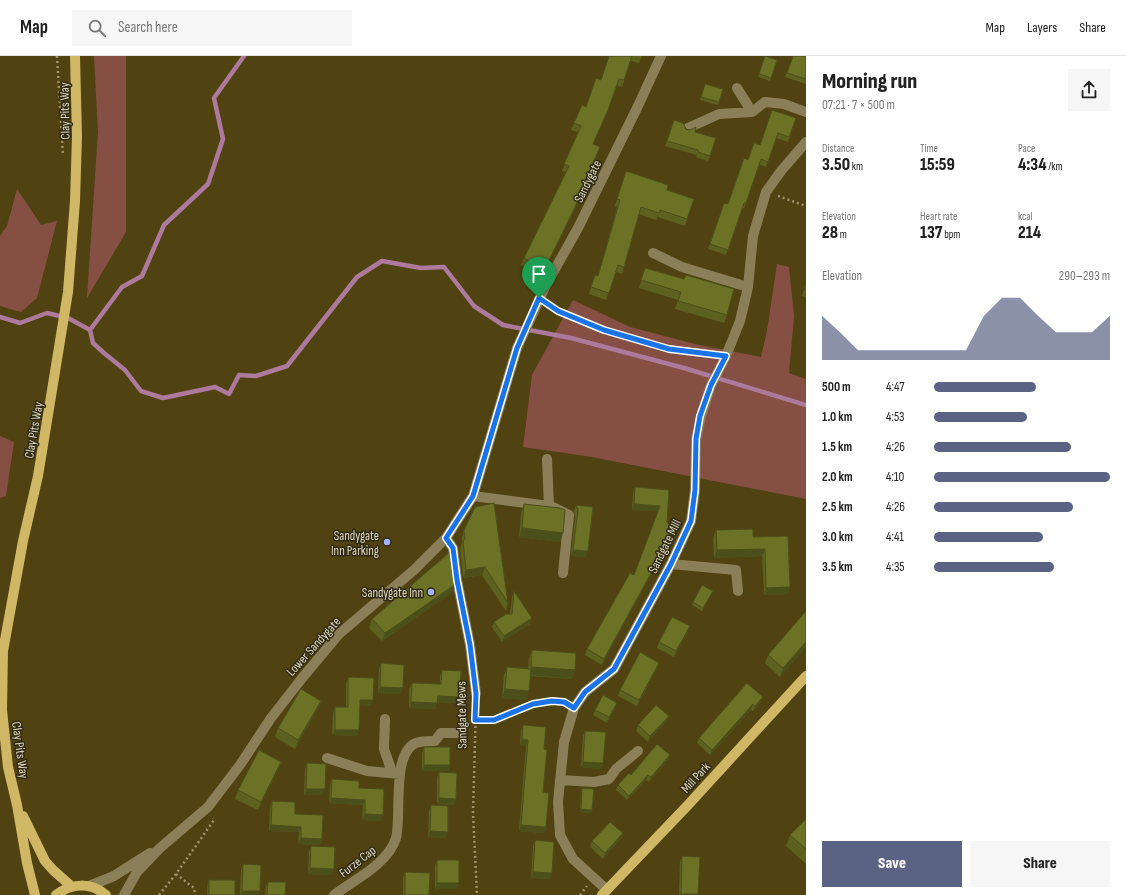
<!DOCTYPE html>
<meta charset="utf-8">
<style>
:root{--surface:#fff;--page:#f6f6f6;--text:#222;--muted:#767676;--line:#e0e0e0;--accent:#5b6385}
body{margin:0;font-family:"Sofia Sans Condensed",sans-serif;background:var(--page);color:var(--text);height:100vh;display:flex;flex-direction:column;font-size:15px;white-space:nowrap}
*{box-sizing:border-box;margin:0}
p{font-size:13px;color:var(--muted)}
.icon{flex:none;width:22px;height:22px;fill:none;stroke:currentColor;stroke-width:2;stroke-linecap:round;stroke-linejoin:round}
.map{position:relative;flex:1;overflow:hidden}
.drawer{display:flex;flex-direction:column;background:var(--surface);width:320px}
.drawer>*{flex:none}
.pin{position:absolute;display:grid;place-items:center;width:34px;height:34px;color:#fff;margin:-41px -17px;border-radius:50% 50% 50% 0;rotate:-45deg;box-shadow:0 0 4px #0007}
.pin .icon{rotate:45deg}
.round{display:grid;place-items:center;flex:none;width:42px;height:42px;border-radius:0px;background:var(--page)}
.headline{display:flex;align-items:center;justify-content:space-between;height:68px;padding:0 16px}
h1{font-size:22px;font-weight:800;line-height:30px}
.figures{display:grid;grid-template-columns:repeat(3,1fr);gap:6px;height:68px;padding:4px 16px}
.figures div{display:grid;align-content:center}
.figures b{font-size:17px;font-weight:800}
.figures small{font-size:11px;font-weight:400}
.figures p{font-size:11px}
.chart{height:112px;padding:8px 16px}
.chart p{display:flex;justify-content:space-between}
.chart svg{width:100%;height:72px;margin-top:4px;fill:var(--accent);opacity:.7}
.button{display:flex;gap:8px;margin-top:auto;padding:8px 16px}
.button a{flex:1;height:46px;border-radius:0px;background:var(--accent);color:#fff;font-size:16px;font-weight:800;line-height:46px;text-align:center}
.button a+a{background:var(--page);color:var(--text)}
ul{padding:0 16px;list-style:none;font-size:13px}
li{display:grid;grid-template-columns:64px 48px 1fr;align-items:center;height:30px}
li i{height:10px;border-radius:5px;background:var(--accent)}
header{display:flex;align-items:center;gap:24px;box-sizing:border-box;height:56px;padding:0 20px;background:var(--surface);border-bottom:1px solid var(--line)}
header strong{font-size:19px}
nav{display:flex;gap:22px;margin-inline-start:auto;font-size:14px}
.search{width:280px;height:36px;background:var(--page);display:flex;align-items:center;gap:10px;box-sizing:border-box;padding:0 14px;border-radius:0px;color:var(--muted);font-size:15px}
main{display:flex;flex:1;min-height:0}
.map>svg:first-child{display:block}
.green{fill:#864f43}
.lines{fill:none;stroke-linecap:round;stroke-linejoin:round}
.stream{stroke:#ad799c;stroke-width:4.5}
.path{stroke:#9e936e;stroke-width:2.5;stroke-dasharray:2 3;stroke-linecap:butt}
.minor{stroke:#8a7f59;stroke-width:10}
.major{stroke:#cfb766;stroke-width:10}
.wall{fill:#5c6120}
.shaded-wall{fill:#4b4f1a}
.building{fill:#6b7125;stroke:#4b4f1a}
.route-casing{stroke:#fff;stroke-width:8}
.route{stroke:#1a73e8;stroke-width:5}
.poi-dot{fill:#a1b3fd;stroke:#302a16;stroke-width:1.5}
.labels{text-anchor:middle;stroke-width:3;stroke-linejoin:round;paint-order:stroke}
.street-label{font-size:13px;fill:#dfd7be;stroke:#302a16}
.poi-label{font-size:13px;fill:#dfd7be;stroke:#302a16;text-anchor:end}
</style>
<header>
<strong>Map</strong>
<div class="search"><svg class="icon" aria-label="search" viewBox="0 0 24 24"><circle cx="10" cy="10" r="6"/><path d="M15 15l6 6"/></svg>Search here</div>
<nav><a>Map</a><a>Layers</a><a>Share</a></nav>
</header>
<main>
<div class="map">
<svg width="806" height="839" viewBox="0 0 806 839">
<rect width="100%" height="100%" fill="#514311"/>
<path class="green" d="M94 0H126V176L87 242 98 76Z
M17 133 41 169 57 165 37 242 21 256 0 250V180L7 170Z
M777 208 789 211 794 260 789 317 806 323V443L592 401 523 391 532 319 573 244 630 271 695 288 761 301 767 275Z
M0 380 14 386 6 440 0 442Z"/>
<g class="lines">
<path class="stream" d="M0 261 20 267 47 257 68 262 90 274 122 231 142 220 164 169 208 128 223 83 214 42 244 0
M90 274 93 287 104 297 125 314 141 335 163 342 215 331 229 338 239 319 256 320 287 310 357 221 382 205 421 212 444 211 474 250 503 269 571 282 684 312 806 349"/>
<path class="path" d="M57 0 63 99
M778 140 806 150
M550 249 558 255 604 274 669 293 714 298
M476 650 473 757 477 839
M463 667H470L475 664H494L533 647 552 645 564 646
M176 818 194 832 195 839
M159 839 176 818 214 764 213 762
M580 839 587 830"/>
<path class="minor" d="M737 32 752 56
M688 72 719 58 752 56 765 46 784 48 806 56
M653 197 682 211 748 231
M473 440 549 450 547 403
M553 451 569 459 563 517
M446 482 453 492 457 524 470 589 476 638
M671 508 736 514 738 535
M385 663 384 693 392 716
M327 702 367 715 400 718
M560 724 594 726 609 723 616 713 638 695
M89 830 114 820 150 797
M607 834 573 803 560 779 558 746 564 686 574 652 585 636 614 613 671 508 691 465 695 434 696 383 701 360 711 329 726 300 740 265 748 231 753 180 766 136 781 115 806 86
M124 839 137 816 160 792 208 751 240 709 271 662 303 621 339 578 414 514 446 482 473 440 517 292 546 229 578 172 638 50 661 0
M334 839C354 824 388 808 396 782 402 760 391 697 416 687 421 685 429 685 435 685L441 677H457"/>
<path class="major" d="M23 760 45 805 53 814 71 830
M35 839 27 807 17 749 8 711 2 654 3 595 23 485 38 420 68 236 75 145 77 80 75 0
M56 839C71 827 91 826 106 839
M602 839 688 749 806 620"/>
</g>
<path class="wall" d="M609 0H642L639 7 631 5 622 31 616 29 605 60 593 88 597 97 585 125 587 126 585 132 542 219 521 209 524 202 566 116 562 115 578 76 571 74 574 67 586 51 601 24Z
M765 0 777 4 770 25 758 21Z
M793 0H806V28L785 21Z
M705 28 723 33 718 49 700 44Z
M796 62 788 86 776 82 766 111 759 108 744 152H742L726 199 708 193 724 147 728 148 748 104 760 89Z
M674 64 686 73 695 76 710 100 708 105 696 101 697 99 665 90Z
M626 115 667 134 694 143 685 170 658 161 656 164 639 158 622 218 616 216 606 244 589 238 595 219 598 220 617 151 615 150Z
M645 212 727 259 724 267 675 253 678 244 639 232Z
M806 227V241L802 240Z
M635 431 669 434 667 467 673 469 656 514 654 513 602 609 585 599 587 593 634 519 658 455 632 454 633 437Z
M524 448 563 477 560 486 519 481 521 457Z
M576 449 593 451 586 501 571 500 575 460 574 455Z
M464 474 508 547 506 555 482 519 463 522 460 493 462 487V482Z
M716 474 753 481 788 480 790 531 788 538 764 539 762 500 714 502 713 482Z
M456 528 453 536 382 585 369 572 372 563Z
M514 535 530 568 502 586 492 571 494 566 510 558 512 541Z
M713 535 702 555 692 549 693 546Z
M806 555V591L780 621 765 607 768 599Z
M688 576 674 601 657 592 659 586Z
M532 594 572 623 530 620 529 635 526 644 502 642 504 619 507 611 528 612 529 603Z
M381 607 401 638 378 637 379 613Z
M659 607 657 613 637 650 618 640 620 634Z
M442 614 458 647 437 646 435 653 409 652V633L412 627 440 628V620Z
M348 621 371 650 360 649 359 674 357 680 332 679 333 657 335 651H346V627Z
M747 627 761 646 753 655 751 654 710 699 697 687 699 682Z
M318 653 295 693 275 681 278 672Z
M615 653 607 667 593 659 595 654Z
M669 660 666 666 648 686 636 675 638 669Z
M523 669 544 693 543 736 546 771 544 777 519 775 526 690 520 689 521 675Z
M585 675 603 707 601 713 581 711 583 680Z
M424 691 450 709 448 715H422V697Z
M670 699 668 704 649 726 646 724 627 744 616 734 618 729 631 719Z
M281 706 278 714 258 754 235 743 238 734Z
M307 707 323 739H304L305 713Z
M439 716 456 743 454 749 437 748V722Z
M332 723 359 732 380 765 362 764 363 749 329 747 330 729Z
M582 732 592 754 591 757 580 756 581 735Z
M272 745 295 758 322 783 320 789 298 788 299 776 269 775 270 751Z
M431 749 445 782 428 781 429 755Z
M806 763V808L786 790 790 779Z
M623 777 621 783 603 803 590 791 592 785Z
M535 784 552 817 550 823 531 822 533 790Z
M311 790 332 819 308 818 309 796Z
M682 800 698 838V839H679L680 806Z
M437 804 457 833H435V810Z
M243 808 259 839H240L241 814Z
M405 816 429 839H403V822Z
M209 824 235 839H207V830Z
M268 826 285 839H265L266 831Z"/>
<path class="shaded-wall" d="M587 126 585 132 542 219 545 213Z
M634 448 660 450 658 455 632 454Z
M522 472 563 477 560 486 519 481Z
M765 493 762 500 714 502 717 494Z
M573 494 588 495 586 501 571 500Z
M656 508 654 513 602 609 604 603Z
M485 511 482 519 463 522 466 514Z
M456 528 453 536 382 585 385 577Z
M790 531 788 538 764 539 766 532Z
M532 562 530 568 502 586 504 580Z
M690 570 688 576 674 601 676 595Z
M806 586V591L780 621 783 612Z
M659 607 657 613 637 650 639 644Z
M531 611 575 614 572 623 528 619Z
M380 631 403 632 401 638 378 637Z
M505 633 529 635 526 644 502 642Z
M438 640 460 641 458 647 435 646Z
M763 641 761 646 753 655 755 650Z
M360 644H373L371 650 358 649Z
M321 645 318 653 295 693 298 684Z
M411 646 437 647 435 653 409 652Z
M617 647 615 653 607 667 609 661Z
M753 648 751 654 710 699 712 694Z
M669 660 666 666 648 686 650 680Z
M335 674H359L357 680 332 679Z
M522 683 528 684 526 690 520 689Z
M670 699 668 704 649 726 651 721Z
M281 706 278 714 258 754 261 746Z
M583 706 603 707 601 713 581 711Z
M424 709H450L448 715H422Z
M648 719 646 724 627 744 629 740Z
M306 733H325L323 739H304Z
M331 742 365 744 363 749 329 747Z
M439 742 456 743 454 749 437 748Z
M581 753 592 754 591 757 580 756Z
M365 758 383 759 380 765 362 764Z
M271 769 301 771 299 776 269 775Z
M521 769 546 771 544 777 519 775Z
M430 775 448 776 445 782 428 781Z
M623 777 621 783 603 803 605 797Z
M301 782 322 783 320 789 298 788Z
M310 812 334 813 332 819 308 818Z
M533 816 552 817 550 823 531 822Z
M437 827H459L457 833H435Z
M242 835H260L259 839H240Z
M681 838H698V839H680Z"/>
<path class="building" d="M609 0H632L624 24 619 23 608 54 593 88 600 91 585 125 587 126 545 213 524 202 569 110 564 108 581 70 574 67 582 49 586 51 596 22 601 24Z
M765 0 777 4 771 22 759 18Z
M793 0H806V23L787 17Z
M705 28 723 33 719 46 701 41Z
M772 54 796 62 789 81 778 77 768 106 761 103 746 147H744L728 194 710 188 724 147 728 148 744 102 748 104 754 87 760 89Z
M674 64 683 67 686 73 690 74 696 71 695 76 716 82 710 100 698 96V94L667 85Z
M626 115 668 129 667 134 694 143 687 163 660 154 659 157 641 151 624 211 618 209 609 237 591 231 595 219 598 220 620 144 617 143Z
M645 212 684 223 686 219 734 233 727 259 678 245 681 236 641 224Z
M806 227V234H804Z
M635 431 669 434 667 467 673 469 658 509 656 508 604 603 587 593 630 517 634 519 660 450 634 448Z
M494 447 508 547 485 511 466 514 463 485 465 483 464 474 475 451Z
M524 448 560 452 565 454 563 477 522 472Z
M576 449 593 451 588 495 573 494 578 454Z
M753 473V481L788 480 790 531 766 532 765 493 717 494 716 474Z
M451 495 456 528 385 577 372 563Z
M702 529 713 535 703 552 693 546Z
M514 535 532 562 504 580 494 566 506 558H512Z
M806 555V586L783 612 768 599Z
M672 561 690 570 676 595 659 586Z
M532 594 576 597 575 614 531 611Z
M640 596 659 607 639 644 620 634Z
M381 607 404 609 403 632 380 631Z
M507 611 531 613 529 635 505 633Z
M442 614 461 615 460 641 438 640 437 647 411 646 412 627 441 628Z
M348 621 374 622 373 644H360L359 674H335V651H348Z
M747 627 763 641 755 650 753 648 712 694 699 682Z
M301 633 321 645 298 684 278 672Z
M603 639 617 647 609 661 595 654Z
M656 649 669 660 650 680 638 669Z
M523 669 546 671 544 693 547 694 543 736 549 737 546 771 521 769 528 684 522 683Z
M585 675 606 676 603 707 583 706Z
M657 688 670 699 651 721 648 719 629 740 618 729 629 717 631 719Z
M424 691H450V709H424Z
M259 694 281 706 261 746 238 734Z
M307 707 326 708 325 733H306Z
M439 716 457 717 456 743 439 742Z
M332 723 359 725V732L384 733 383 759 365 758V744L331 742Z
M582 732 594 733 592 754 581 753Z
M272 745 295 746V758L323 759 322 783 301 782V771L271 769Z
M431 749 448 750V776L430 775Z
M806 763V793L790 779Z
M610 766 623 777 605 797 592 785Z
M535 784 554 786 552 817 533 816Z
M311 790 335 791 334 813 310 812Z
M682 800 700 801 698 838H681Z
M437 804H459V827H437Z
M243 808 261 809 260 835H242Z
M405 816 430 817 429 839H405Z
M209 824H235V839H209Z
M268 826H286L285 839H267Z"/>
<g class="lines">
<defs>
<path id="route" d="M539 242 558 255 604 274 669 293 726 300 711 329 700 360 696 383 695 434 691 465 671 508 614 613 585 636 574 652 564 646 552 645 533 648 494 664H475L476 638 470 589 457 524 453 492 446 482 473 440 517 292Z"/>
</defs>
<use href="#route" class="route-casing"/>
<use href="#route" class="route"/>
</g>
<g class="poi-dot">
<circle cx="387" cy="486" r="4"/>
<circle cx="431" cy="536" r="4"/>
</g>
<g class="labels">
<g class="street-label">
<text transform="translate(64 55) rotate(-91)" y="5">Clay Pits Way</text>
<text transform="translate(587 125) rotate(-64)" y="5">Sandygate</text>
<text transform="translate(33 374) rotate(-80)" y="5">Clay Pits Way</text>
<text transform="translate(664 490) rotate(-64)" y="5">Sandgate MIll</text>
<text transform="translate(313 590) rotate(-48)" y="5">Lower Sandygate</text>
<text transform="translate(461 659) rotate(-91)" y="5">Sandgate Mews</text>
<text transform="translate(21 694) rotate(82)" y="5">Clay Pits Way</text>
<text transform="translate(695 721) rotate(-48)" y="5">Mill Park</text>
<text transform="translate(357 805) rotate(-38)" y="5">Furze Cap</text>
</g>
<g class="poi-label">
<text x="379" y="484">Sandygate<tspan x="379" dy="15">Inn Parking</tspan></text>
<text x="423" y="541">Sandygate Inn</text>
</g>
</g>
</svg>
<div class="pin" style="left:539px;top:242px;background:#1e9e55"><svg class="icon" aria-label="arrive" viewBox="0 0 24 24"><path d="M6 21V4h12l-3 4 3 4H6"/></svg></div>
</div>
<section class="drawer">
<div class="headline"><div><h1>Morning run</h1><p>07:21 · 7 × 500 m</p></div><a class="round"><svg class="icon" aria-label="share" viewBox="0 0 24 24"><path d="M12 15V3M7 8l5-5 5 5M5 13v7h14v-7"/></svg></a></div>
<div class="figures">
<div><p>Distance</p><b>3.50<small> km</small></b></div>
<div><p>Time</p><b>15:59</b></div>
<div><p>Pace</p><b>4:34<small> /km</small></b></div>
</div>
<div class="figures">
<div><p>Elevation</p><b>28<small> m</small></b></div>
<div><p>Heart rate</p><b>137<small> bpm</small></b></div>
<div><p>kcal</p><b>214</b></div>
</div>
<div class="chart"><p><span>Elevation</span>290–293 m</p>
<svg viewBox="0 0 160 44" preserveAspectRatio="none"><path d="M0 44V17L10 27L20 38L30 38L40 38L50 38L60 38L70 38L80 38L90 17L100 6L110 6L120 17L130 27L140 27L150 27L160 17V44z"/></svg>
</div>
<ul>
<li><b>500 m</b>4:47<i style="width:58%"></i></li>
<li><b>1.0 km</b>4:53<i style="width:53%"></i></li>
<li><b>1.5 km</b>4:26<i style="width:78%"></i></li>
<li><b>2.0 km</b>4:10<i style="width:100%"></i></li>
<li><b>2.5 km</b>4:26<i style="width:79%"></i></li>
<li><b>3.0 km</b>4:41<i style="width:62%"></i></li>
<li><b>3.5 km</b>4:35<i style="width:68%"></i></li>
</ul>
<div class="button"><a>Save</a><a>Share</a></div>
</section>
</main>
